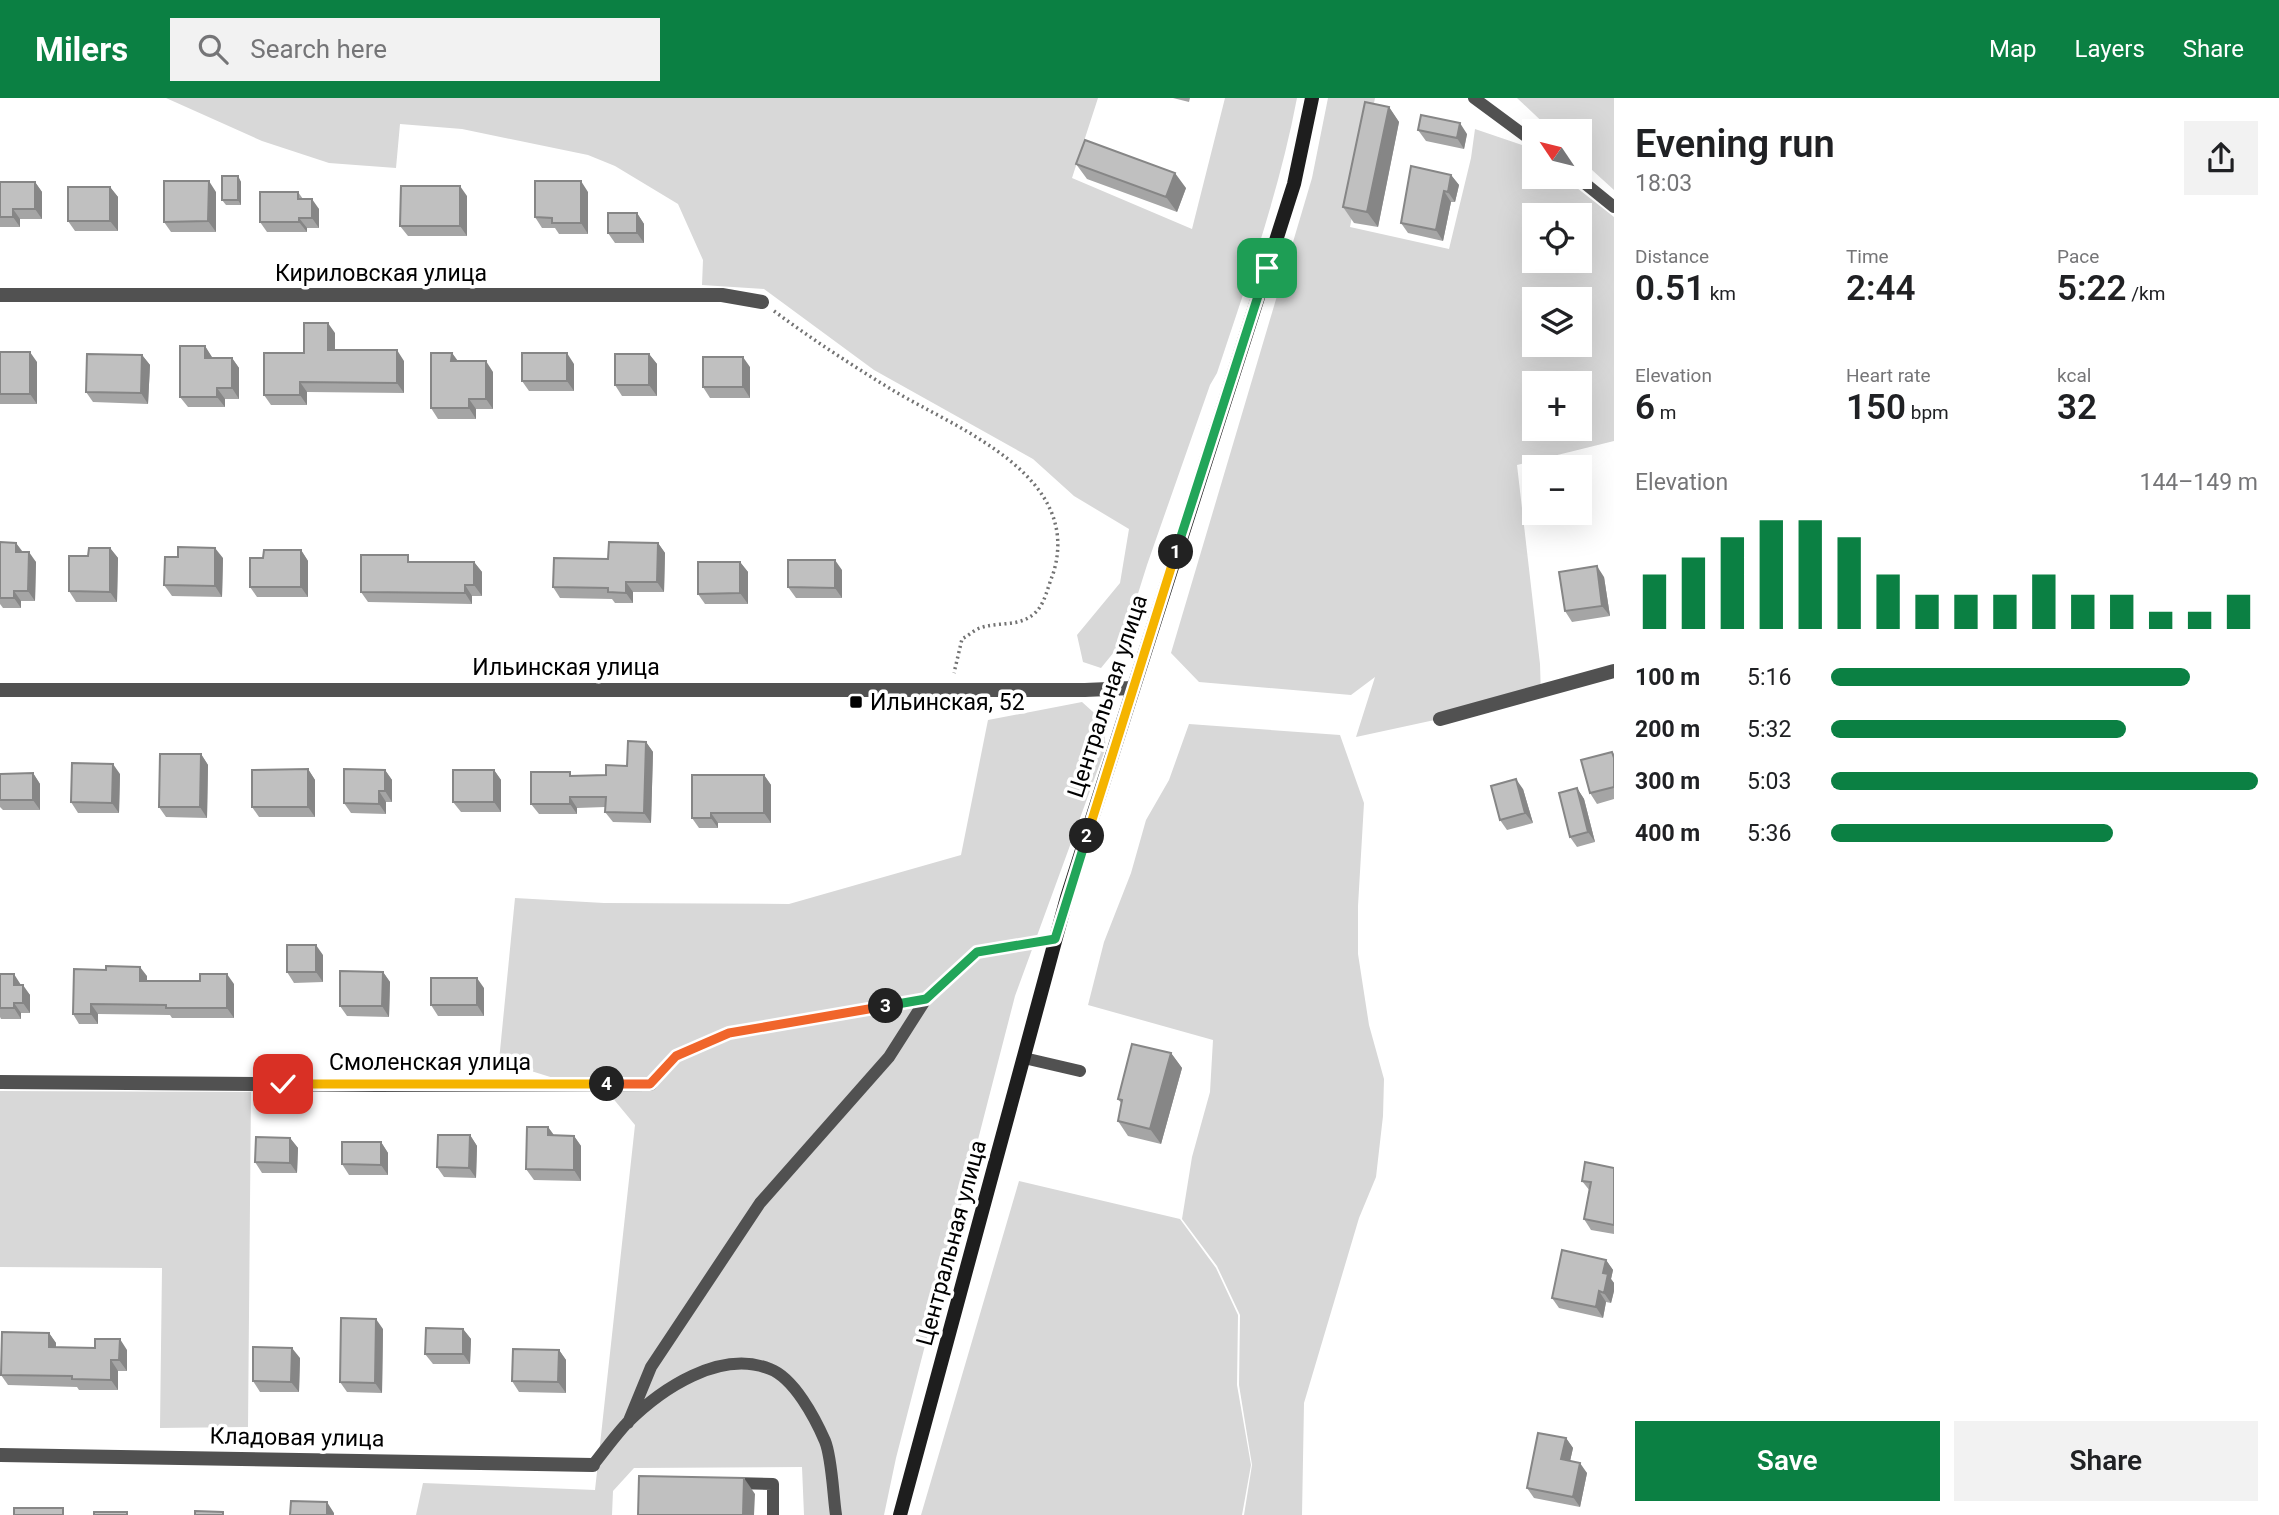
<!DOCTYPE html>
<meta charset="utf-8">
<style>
:root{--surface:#fff;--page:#f2f2f2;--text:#202124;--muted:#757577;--accent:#0b8043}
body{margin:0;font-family:Roboto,sans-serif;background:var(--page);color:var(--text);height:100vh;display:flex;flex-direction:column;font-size:26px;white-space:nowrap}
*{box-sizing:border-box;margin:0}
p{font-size:23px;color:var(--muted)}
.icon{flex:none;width:38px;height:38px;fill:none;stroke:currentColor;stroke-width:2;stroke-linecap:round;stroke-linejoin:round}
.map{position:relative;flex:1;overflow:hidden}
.details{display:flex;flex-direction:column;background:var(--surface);width:665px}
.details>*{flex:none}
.needle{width:46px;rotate:305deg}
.tools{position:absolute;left:1522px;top:21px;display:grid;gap:14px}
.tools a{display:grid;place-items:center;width:70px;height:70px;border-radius:0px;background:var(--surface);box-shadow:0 7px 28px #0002;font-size:35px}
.pin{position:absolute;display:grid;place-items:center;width:60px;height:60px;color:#fff;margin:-30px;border-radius:14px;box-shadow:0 4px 10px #0006}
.km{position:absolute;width:35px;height:35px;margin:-18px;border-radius:50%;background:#222;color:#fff;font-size:19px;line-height:35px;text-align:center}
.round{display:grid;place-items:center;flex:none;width:74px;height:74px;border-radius:0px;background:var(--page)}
.head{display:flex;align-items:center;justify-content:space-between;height:119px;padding:0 21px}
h1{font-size:38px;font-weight:600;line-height:52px}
.stats{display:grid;grid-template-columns:repeat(3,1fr);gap:10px;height:119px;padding:7px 21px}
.stats div{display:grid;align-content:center}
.stats b{font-size:35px;font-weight:600}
.stats small{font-size:19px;font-weight:400}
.stats p{font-size:19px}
.chart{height:196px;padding:14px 21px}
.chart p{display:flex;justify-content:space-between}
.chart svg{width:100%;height:126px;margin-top:7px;stroke:var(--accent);stroke-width:6}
.cta{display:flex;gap:14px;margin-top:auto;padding:14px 21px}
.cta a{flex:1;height:80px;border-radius:0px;background:var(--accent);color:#fff;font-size:28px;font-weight:600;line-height:80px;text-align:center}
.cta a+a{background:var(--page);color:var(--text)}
ul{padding:0 21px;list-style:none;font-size:23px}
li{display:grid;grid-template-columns:112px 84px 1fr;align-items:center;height:52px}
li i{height:18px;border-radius:9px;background:var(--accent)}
header{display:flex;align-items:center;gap:42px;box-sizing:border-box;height:98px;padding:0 35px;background:var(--accent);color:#fff}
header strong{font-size:33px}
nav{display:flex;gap:38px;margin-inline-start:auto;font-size:24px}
.search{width:490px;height:63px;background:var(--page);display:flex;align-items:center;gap:18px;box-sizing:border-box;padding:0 24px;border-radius:0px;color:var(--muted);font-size:26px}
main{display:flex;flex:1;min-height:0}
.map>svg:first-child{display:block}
.green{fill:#d8d8d8;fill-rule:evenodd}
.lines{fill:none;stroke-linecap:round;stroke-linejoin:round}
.path{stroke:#737373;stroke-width:3.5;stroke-dasharray:2 3.5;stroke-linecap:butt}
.lane{stroke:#515151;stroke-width:12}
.street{stroke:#515151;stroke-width:14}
.secondary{stroke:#1e1e1e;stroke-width:14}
.wall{fill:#a5a5a5}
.shaded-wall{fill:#868686}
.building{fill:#c0c0c0;stroke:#868686;stroke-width:2}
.split-1-casing{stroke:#fff;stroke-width:14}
.split-2-casing{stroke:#fff;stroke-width:14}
.split-3-casing{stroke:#fff;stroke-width:14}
.split-4-casing{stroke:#fff;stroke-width:14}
.split-5-casing{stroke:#fff;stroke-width:14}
.split-1{stroke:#22a559;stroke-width:9}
.split-2{stroke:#f5b400;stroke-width:9}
.split-3{stroke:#22a559;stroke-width:9}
.split-4{stroke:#f0652b;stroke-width:9}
.split-5{stroke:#f5b400;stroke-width:9}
.poi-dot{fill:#000;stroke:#fff;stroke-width:2.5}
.labels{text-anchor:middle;stroke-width:7;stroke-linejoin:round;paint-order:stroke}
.street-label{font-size:23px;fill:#000;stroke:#fff}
.poi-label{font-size:23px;fill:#000;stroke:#fff;text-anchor:start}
</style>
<header>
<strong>Milers</strong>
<div class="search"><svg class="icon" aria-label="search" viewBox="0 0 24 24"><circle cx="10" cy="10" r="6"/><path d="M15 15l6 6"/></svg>Search here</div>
<nav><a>Map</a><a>Layers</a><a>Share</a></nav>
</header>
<main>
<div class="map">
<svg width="1614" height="1417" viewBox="0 0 1614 1417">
<rect width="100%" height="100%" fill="#fff"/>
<path class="green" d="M166 0H1098L1072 80 1192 131 1225 0H1297C1279 95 1247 184 1217 275L1210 287 1147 467 1123 543 1101 570 1083 564 1077 537 1120 485 1129 431 1074 398 1033 361 874 272 764 191 702 187 703 162 678 106 615 68 588 57 462 31 400 26 396 70 329 65 262 43Z
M1328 0H1375L1350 129 1449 151 1471 60 1475 31 1522 47 1535 57V79H1563L1614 119V343L1517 367 1540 566 1541 599 1356 639 1375 579 1351 597 1199 584 1171 555 1312 80ZM1535 117H1580V163H1535ZM1535 201H1580V247H1535ZM1535 285H1580V331H1535Z
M1517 0H1614V92L1580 61V33H1552Z
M1082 604 1102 622 1106 649 1015 898 896 1360 884 1417H804L802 1369 634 1370 613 1393 612 1417H416L423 1385 595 1392 635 1027 611 998 499 963 515 800 604 805 789 806 961 757 988 622Z
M1189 626 1340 637 1364 705 1358 808V856L1369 927 1384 981 1383 1018 1376 1079 1359 1120 1304 1305 1302 1417H1244L1252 1367 1239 1287 1240 1217 1217 1168 1182 1121 1192 1059 1210 994 1213 942 1088 907 1104 844 1131 775 1146 722 1169 682Z
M0 993 251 994 248 1329 160 1330 162 1170 0 1169Z
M1019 1083 1180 1121 1216 1170 1238 1217 1237 1287 1251 1367 1242 1417H921Z"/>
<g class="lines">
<path class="path" d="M774 213C813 242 853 268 894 293 958 331 1084 378 1053 476 1048 488 1045 505 1036 514 1020 530 999 523 980 530 974 532 968 538 962 541L954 575"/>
<path class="lane" d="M1474 0 1535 45
M1577 79 1614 109
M1024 960 1080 973
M650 986 676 958 729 935 926 901 977 854 1055 841
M628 1325 651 1269 760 1105 889 959 926 901
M593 1367C604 1353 615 1338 627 1325 661 1291 720 1251 770 1271 794 1280 815 1320 825 1343 832 1360 833 1397 836 1417
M732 1385 773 1386V1417"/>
<path class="street" d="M0 197H722L762 204
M0 592H1085L1132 590
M1440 621 1614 573
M0 984 377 987 650 986
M0 1357 593 1367"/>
<path class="secondary" d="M900 1417 1067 799 1294 86 1312 0"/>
</g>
<path class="wall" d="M1173 0H1190L1189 4Z
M1389 9 1399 24 1378 129 1354 125 1343 109Z
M1418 32 1467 36 1464 51 1426 43Z
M1076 66 1186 90 1177 114 1087 81Z
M1451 77 1459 87 1455 104H1451L1443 143 1408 135 1401 125Z
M238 78 241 84V107H226L222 102Z
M0 84H35L42 94V121H20V129H0Z
M110 89 118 99V133H75L68 123Z
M216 94V134H171L164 124Z
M298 94 303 101 319 111V130H307V134H267L260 124Z
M588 94V136H559L555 130H542L535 119Z
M467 98V138H408L400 128Z
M637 115 644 126V145H615L608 135Z
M335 235V252L404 263V295L307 294V307H271L264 297 304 255Z
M205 248 212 260H232L239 270V301H225V309H188L180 299Z
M0 254 37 264V306H0Z
M452 255 458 263 493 274V311H476V321H438L431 310Z
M649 256 657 266V298H622L615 287Z
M142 257 150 267 148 306 93 304 86 294Z
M574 266V293H529L522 283Z
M750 269V300H710L703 289Z
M0 444 16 445 23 454 36 464 35 503H21V510H3L0 506Z
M658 445 665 455 664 494H633V505H615L612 501 560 500 553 489 608 461Z
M110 450 118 460 117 504H76L69 493 88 458Z
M301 452 308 463V499H257L250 489 263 460Z
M223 460 222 499 172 498 164 487Z
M474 464 482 474V498H472V506L368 504 361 494Z
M740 464 748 474V506H705L698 496Z
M842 472V500H796L788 489Z
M1604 479 1610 518 1572 524 1565 513Z
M646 644 653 654 651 725 613 724 605 714V709L577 710V716H539L531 706 572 677H606L627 668Z
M1612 654 1614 656V701L1597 706 1590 695Z
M201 656 208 667 207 720 166 719 159 709Z
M308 671 315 682V719H259L252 709Z
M385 672 392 682V704H386V716L351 715 344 705Z
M494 672 501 682V714H461L453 704Z
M33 675 40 686V712H3L0 709V676Z
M120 676 119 715H78L71 704Z
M764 677 771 687V725H718V730H699L692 720Z
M1577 690 1584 701 1595 744 1577 749 1570 739Z
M1523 691 1533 725 1507 732 1500 722Z
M323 857V884L294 885 287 874Z
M383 874 390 884 389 919 347 918 340 908Z
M0 876 21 887 30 897V915H21V921H1L0 919Z
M147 878V883L234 886V920H172L170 917 98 916V926H79L73 916Z
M484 890V918H438L431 907Z
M1171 955 1182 970 1161 1046 1128 1038 1118 1023 1122 1006 1118 1001Z
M548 1029 554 1037 574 1038 581 1048V1083L534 1082 526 1071Z
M470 1037 477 1048 476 1080 444 1079 437 1069Z
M290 1040 298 1050 297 1075H262L255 1064Z
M381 1044 388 1055V1077H349L342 1066Z
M1614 1070V1136L1591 1132 1584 1121 1590 1093 1582 1083Z
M1606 1162 1613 1172 1611 1181 1614 1185V1193L1611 1205 1606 1204 1603 1220 1559 1210 1552 1200Z
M383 1231 382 1295 347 1294 340 1284Z
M463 1231 471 1241 470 1266H433L425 1256Z
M49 1235 56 1245V1249L127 1252V1273H118V1292H79L77 1289 8 1287 1 1277Z
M559 1252 566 1262V1295L519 1294 512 1283Z
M300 1260 299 1294H260L253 1283Z
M1566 1340 1573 1350 1570 1363 1587 1375 1580 1409 1534 1400 1527 1390Z"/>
<path class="shaded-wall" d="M1389 9 1399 24 1378 129 1367 114Z
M1460 25 1467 36 1464 51 1457 40Z
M1175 75 1186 90 1177 114 1166 99Z
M1451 77 1459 87 1455 104 1448 94Z
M238 78 241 84V107L238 102Z
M209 83 216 94V134L208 123Z
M581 83 588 94V136L581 125Z
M35 84 42 94V121L35 111Z
M460 88 467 98V138L460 128Z
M110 89 118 99V133L110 123Z
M1444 93 1451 104 1443 143 1436 132Z
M312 101 319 111V130L312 120Z
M13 111 20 121V129L13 119Z
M637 115 644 126V145L637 135Z
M299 120 307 130V134L299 124Z
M328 225 335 235V263L328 252Z
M205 248 212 259V270L205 260Z
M397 252 404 263V295L397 285Z
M30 254 37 264V306L30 296Z
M452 255 459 265 451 263Z
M567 255 574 266V293L567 283Z
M649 256 657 266V298L649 287Z
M142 257 150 267 148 306 141 295Z
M743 259 750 269V300L743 289Z
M232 260 239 270V301L232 290Z
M486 263 493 274V311L486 301Z
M300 284 307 294V307L300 297Z
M217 290 225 301V309L217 299Z
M469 301 476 311V321L469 310Z
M16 445 23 455 16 454Z
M658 445 665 455 664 494 657 484Z
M110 450 118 460 117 504 110 494Z
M215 450 223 460 222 499 215 488Z
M301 452 308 463V499L301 489Z
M29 454 36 464 35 503 28 493Z
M835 462 842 472V500L835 490Z
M474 464 482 474V498L474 487Z
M740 464 748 474V506L740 495Z
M1597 468 1604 479 1610 518 1602 508Z
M626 484 633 494V505L626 495Z
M465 487 472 498V506L465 495Z
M14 493 21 503V510L14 500Z
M646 644 653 654 651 725 644 715Z
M201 656 208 667 207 720 200 709Z
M113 666 120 676 119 715 112 705Z
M308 671 315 682V719L308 709Z
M385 672 392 682V704L385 693Z
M494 672 501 682V714L494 704Z
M33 675 40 686V712L33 702Z
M764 677 771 687V725L764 715Z
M1516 681 1523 691 1533 725 1525 715Z
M1577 690 1584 701 1595 744 1588 734Z
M379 693 386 704V716L379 706Z
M570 699 577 710V716L570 706Z
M711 715 718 725V730L711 720Z
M316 847 323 857V884L316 874Z
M140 869 147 878V893L140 883Z
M383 874 390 884 389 919 382 908Z
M14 876 21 887H14Z
M227 876 234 886V920L227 910Z
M477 880 484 890V918L477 907Z
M23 887 30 897V915L23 905Z
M14 905 21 915V921L14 910Z
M91 906 98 916V926L91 916Z
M1171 955 1182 970 1161 1046 1150 1031Z
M548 1029 555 1039 548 1037Z
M470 1037 477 1048 476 1080 469 1070Z
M574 1038 581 1048V1083L574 1072Z
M290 1040 298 1050 297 1075 290 1065Z
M381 1044 388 1055V1077L381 1067Z
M1606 1162 1613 1172 1611 1181 1614 1185V1193L1611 1205 1604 1195 1603 1175Z
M1599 1193 1606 1204 1603 1220 1596 1209Z
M376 1221 383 1231 382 1295 375 1285Z
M463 1231 471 1241 470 1266 463 1256Z
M49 1235 56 1245V1259L49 1249Z
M120 1241 127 1252V1273L119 1262Z
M292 1250 300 1260 299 1294 291 1284Z
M559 1252 566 1262V1295L558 1284Z
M111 1262 118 1273V1292L111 1282Z
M1566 1340 1573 1350 1568 1372 1561 1361Z
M1580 1365 1587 1375 1580 1409 1573 1399Z
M744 1380 755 1396 754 1417H743Z
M327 1404 334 1415V1417H327Z"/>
<path class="building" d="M1365 4 1389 9 1367 114 1343 109Z
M1421 17 1460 25 1457 40 1418 32Z
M1085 42 1175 75 1166 99 1076 66Z
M1411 68 1451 77 1448 94 1444 93 1436 132 1401 125Z
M222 78H238V102H222Z
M164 83H209L208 123 164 124Z
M535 83H581V125H552V120L535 119Z
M0 84H35V111H13V119H0Z
M401 88H460V128H400Z
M68 89H110V123H68Z
M260 94H298V101H312V120H299V124H260Z
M608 115H637V135H608Z
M304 225H328V252H397V285L300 284V297H264V255H304Z
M180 248H205V260H232V290H217V299H180Z
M0 254H30V296H0Z
M431 255H452L451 263H486V301H469V310H431Z
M522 255H567V283H522Z
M87 256 142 257 141 295 86 294Z
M615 256H649V287H615Z
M703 259H743V289H703Z
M0 444 16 445V454H29L28 493H14V500H0Z
M609 444 658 445 657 484H626V495L608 494V490L553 489 554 460 608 461Z
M178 449 215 450V488L164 487 165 459H178Z
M89 450H110V494L69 493V458H88Z
M264 452H301V489H250V460H263Z
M361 457H408V464H474V487H465V495L361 494Z
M788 462H835V490L788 489Z
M698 464H740V495L698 496Z
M1597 468 1602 508 1565 513 1559 474Z
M628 643 646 644 644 715 605 714 606 699H570V706H531V674H570V678L606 677V667L627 668Z
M1612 654 1614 660V689L1590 695 1581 662Z
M160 656H201L200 709H159Z
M72 665 113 666 112 705 71 704Z
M308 671V709H252V672Z
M344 671 385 672V693H379V706L344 705Z
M453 672H494V704H453Z
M33 675V702H0V676Z
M692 677H764V715H711V720H692Z
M1516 681 1525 715 1500 722 1491 688Z
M1577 690 1588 734 1570 739 1559 695Z
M287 847H316V874H287Z
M106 868 140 869V883H200V876H227V910H166V907L91 906V916H73L74 871 106 872Z
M340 873 383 874 382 908H340Z
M0 876H14V887H23V905H14V910H0Z
M431 880H477V907H431Z
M1132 946 1171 955 1150 1031 1118 1023 1122 1002 1118 1001Z
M527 1029H548V1037L574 1038V1072L526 1071Z
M438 1037H470L469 1070 437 1069Z
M256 1039 290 1040V1065L255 1064Z
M342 1044H381V1067L342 1066Z
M1585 1064 1614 1070V1127L1584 1121 1591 1084 1582 1083Z
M1562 1152 1606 1162 1603 1175 1608 1176 1604 1195 1599 1193 1596 1209 1552 1200Z
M341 1220 376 1221 375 1285 340 1284Z
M426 1230 463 1231V1256H425Z
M2 1234 49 1235V1249L95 1250V1241H120L119 1262H111V1282L72 1281V1278L1 1277Z
M253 1249 292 1250 291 1284 253 1283Z
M513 1251 559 1252 558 1284 512 1283Z
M1538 1335 1566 1340 1561 1361 1580 1365 1573 1399 1527 1390Z
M639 1378 744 1380 743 1417H638Z
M291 1403 327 1404V1417H290Z
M14 1410H63V1417H14Z
M195 1413 223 1414V1417H195Z
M94 1414H127V1417H94Z"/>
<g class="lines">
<defs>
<path id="split-1" d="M1176 454 1267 170"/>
<path id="split-2" d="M1087 738 1176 454"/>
<path id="split-3" d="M886 908 926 901 977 854 1055 841 1087 738"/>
<path id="split-4" d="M607 986H650L676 958 729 935 886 908"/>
<path id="split-5" d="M283 986H607"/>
</defs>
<use href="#split-1" class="split-1-casing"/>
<use href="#split-2" class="split-2-casing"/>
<use href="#split-3" class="split-3-casing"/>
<use href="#split-4" class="split-4-casing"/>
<use href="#split-5" class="split-5-casing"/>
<use href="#split-1" class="split-1"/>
<use href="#split-2" class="split-2"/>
<use href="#split-3" class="split-3"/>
<use href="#split-4" class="split-4"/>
<use href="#split-5" class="split-5"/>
</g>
<rect class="poi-dot" x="849" y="597" width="14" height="14" rx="3.5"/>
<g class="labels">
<g class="street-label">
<text x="381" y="183">Кириловская улица</text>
<text x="566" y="577">Ильинская улица</text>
<text transform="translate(1107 598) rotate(-72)" y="8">Центральная улица</text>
<text x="430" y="972">Смоленская улица</text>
<text transform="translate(951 1145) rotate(-75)" y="8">Центральная улица</text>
<text transform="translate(297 1339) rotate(1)" y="8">Кладовая улица</text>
</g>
<g class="poi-label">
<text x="870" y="612">Ильинская, 52</text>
</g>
</g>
</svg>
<div class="tools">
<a><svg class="needle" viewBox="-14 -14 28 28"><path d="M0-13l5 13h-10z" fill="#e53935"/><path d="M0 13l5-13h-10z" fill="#757577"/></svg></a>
<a><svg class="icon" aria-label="locate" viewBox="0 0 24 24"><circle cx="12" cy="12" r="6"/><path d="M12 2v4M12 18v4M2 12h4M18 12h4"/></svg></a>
<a><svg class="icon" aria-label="layers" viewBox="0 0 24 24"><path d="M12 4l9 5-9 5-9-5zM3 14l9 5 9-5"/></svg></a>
<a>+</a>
<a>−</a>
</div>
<div class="pin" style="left:1267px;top:170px;background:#1e9e55"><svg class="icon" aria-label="arrive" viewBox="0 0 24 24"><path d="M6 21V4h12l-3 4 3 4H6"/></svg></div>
<div class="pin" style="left:283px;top:986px;background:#d93025"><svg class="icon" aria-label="check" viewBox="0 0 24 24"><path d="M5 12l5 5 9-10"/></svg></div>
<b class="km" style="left:1176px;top:454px">1</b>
<b class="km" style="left:1087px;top:738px">2</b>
<b class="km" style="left:886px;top:908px">3</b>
<b class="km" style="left:607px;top:986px">4</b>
</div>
<section class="details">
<div class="head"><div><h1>Evening run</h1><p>18:03</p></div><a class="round"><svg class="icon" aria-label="share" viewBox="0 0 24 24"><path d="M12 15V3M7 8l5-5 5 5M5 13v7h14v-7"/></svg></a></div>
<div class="stats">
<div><p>Distance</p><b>0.51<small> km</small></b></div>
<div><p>Time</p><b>2:44</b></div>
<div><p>Pace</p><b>5:22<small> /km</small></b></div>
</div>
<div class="stats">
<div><p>Elevation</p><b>6<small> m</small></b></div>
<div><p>Heart rate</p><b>150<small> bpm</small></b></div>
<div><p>kcal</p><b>32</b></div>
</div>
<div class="chart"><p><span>Elevation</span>144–149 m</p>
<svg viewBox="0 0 160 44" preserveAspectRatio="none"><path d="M5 44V25M15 44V19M25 44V12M35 44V6M45 44V6M55 44V12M65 44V25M75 44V32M85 44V32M95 44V32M105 44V25M115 44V32M125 44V32M135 44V38M145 44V38M155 44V32"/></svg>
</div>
<ul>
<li><b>100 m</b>5:16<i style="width:84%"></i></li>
<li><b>200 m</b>5:32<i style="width:69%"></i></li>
<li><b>300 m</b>5:03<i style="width:100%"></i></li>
<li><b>400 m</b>5:36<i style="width:66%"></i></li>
</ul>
<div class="cta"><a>Save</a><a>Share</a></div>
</section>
</main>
